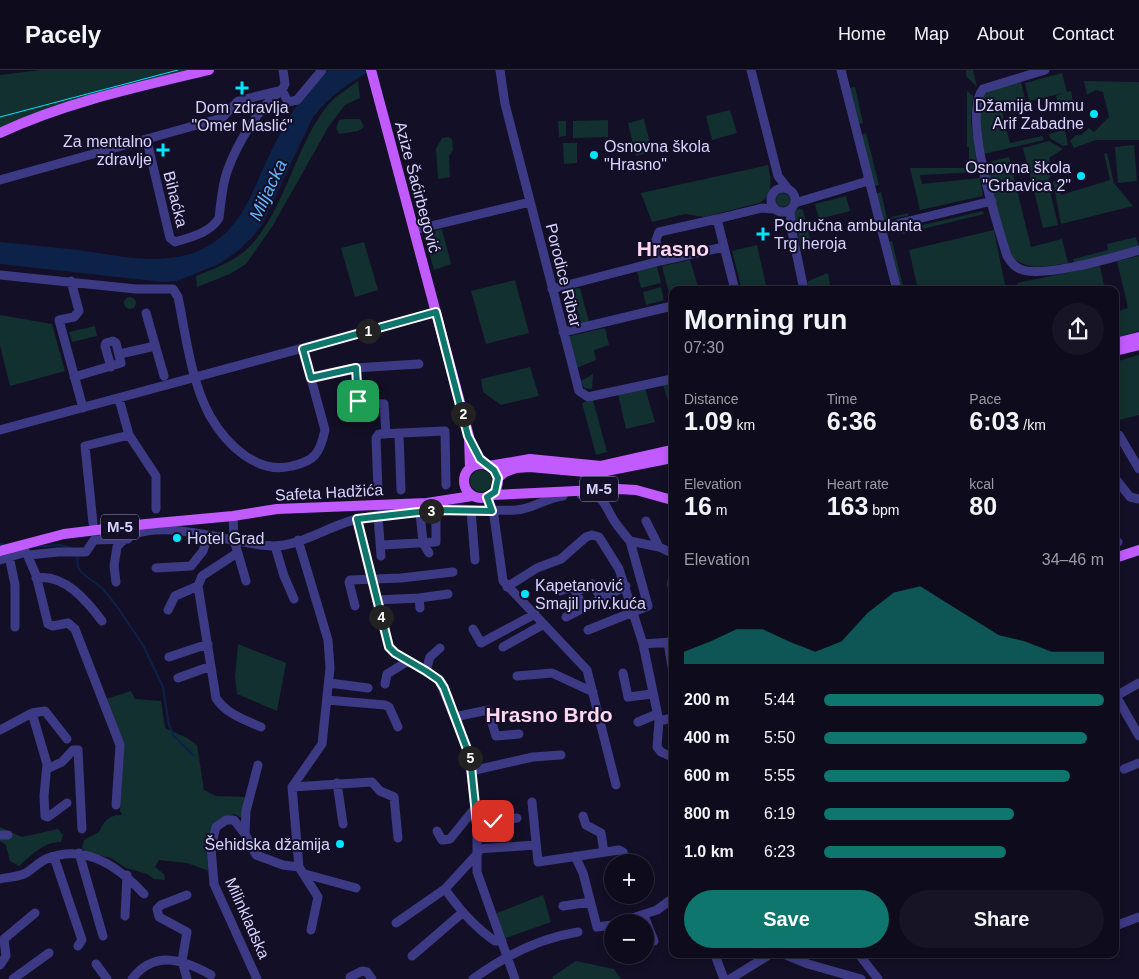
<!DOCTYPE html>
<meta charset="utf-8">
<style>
:root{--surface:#0e0b1c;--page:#171425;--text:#f1f3f6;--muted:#9b9ba3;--line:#2e2b3b;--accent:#0f766e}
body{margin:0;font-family:Helvetica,sans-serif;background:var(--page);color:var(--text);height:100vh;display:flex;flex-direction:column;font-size:19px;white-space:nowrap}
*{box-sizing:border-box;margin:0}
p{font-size:16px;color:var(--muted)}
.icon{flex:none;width:28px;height:28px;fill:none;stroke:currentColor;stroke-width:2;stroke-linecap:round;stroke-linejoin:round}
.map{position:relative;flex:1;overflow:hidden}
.side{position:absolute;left:669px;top:216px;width:450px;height:672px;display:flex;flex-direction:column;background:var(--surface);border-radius:10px;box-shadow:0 2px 8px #0003,0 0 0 1px var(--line)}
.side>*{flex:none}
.controls{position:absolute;left:604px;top:784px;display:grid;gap:10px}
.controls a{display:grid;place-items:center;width:50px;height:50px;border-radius:50%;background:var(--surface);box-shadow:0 2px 8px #0003,0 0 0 1px var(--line);font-size:25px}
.pin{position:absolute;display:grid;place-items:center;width:42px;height:42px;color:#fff;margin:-21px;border-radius:10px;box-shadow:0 2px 8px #0006}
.km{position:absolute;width:25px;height:25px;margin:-12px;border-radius:50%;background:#222;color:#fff;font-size:14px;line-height:25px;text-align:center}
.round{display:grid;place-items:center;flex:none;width:52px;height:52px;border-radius:26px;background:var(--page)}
.summary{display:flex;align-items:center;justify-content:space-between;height:85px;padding:0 15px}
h1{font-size:28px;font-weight:600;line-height:38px}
.metrics{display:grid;grid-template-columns:repeat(3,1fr);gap:8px;height:85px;padding:5px 15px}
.metrics div{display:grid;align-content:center}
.metrics b{font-size:25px;font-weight:600}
.metrics small{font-size:14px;font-weight:400}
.metrics p{font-size:14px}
.chart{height:140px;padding:10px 15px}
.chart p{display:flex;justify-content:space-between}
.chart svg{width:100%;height:90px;margin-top:5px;fill:var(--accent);opacity:.7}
.cta{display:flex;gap:10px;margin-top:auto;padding:10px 15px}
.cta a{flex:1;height:58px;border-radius:30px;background:var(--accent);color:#fff;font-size:20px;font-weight:600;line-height:58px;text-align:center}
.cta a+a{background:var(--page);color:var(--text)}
ul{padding:0 15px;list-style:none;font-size:16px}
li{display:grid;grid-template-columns:80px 60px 1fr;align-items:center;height:38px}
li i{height:12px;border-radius:6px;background:var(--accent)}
header{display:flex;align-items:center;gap:30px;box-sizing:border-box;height:70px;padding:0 25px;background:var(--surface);border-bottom:1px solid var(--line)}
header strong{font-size:24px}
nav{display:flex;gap:28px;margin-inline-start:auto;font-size:18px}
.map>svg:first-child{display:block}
.green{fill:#12302f}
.water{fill:#0c2248}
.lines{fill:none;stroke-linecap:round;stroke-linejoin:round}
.stream{stroke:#0c2248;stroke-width:2}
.minor{stroke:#3d3a85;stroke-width:9}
.major{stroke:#c25bff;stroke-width:10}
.tram{stroke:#00e5ff;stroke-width:1}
.route-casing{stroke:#fff;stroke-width:10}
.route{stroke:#0f766e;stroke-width:6}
.poi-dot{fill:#00e5ff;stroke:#130f26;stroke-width:2}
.labels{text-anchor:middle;stroke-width:4;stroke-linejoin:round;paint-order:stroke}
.shield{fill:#130f26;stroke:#9e99be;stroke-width:1}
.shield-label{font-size:15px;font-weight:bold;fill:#d9d4ff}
.poi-label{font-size:16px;fill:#d9d4ff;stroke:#130f26;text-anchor:end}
.street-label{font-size:16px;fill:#d9d4ff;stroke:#130f26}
.water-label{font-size:18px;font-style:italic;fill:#62b6ff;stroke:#130f26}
.district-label{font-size:21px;font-weight:bold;fill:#ffd6f0;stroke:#130f26}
</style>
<header>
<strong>Pacely</strong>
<nav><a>Home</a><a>Map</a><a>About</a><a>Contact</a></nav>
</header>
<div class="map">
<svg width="1139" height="909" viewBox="0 0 1139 909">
<rect width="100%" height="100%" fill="#130f26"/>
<path class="green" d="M41 0H190L0 59V5Z
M966 0H973L977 17 966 6Z
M1062 3 1067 22 1071 21 1073 32 1060 38 1068 75 1063 76 1050 68 1049 64 1060 61 1059 57 1064 56 1056 26 1064 23 1029 31 1025 13Z
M358 11 360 28 345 35 329 56 272 157 246 194 230 204 197 217 196 206C216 198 238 190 252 174 287 134 295 76 328 35 335 26 348 19 358 11Z
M1084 11 1139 12V70H1096L1074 78 1070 71 1076 65H1081L1089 58 1094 62 1109 47 1103 22 1096 20 1087 25Z
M1021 12 1026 34 1002 41 1010 73 1042 66 1044 70 984 84 980 58 982 27 989 21Z
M855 17 863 53 859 54 850 18Z
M967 21 973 26 971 52 978 102 920 105 922 114 980 108 983 126 920 140 910 98H969V77H967Z
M730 40 737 63 712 70 706 46Z
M344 49H360L364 57 358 61 339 64 336 58 339 50Z
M644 49 652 82 636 86 628 53Z
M608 50V67L573 68V51Z
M558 51H566V66L559 67Z
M866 63 879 115 874 116 861 65Z
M448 67 452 69 453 80 449 86 450 107 438 109 436 79 442 68Z
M1049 71 1063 79 1049 88C1053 106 1052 113 1033 118L1023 78Z
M563 73H577V93L564 94Z
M1134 75 1137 111 1118 113 1115 77Z
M1107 83 1114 113 1133 136 1061 154 1053 112 1057 110 1061 125 1110 110 1104 84Z
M1009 87 1031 177 1062 169 1068 193C1041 197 1030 202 1007 184L985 93Z
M768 95C771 108 774 126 759 133L704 147 685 144 652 152 641 123Z
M1049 117 1058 155 1043 158 1034 121Z
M881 122 887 148 908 143V146L883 150 876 124Z
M776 130a7 7 0 1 1 14 0a7 7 0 1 1-14 0Z
M846 126 850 141 819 149 815 134Z
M800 139 803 140 812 177 801 179 793 141Z
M983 141 984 144 902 164 901 160Z
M442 159 451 194 434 200 424 164Z
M994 160 1006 220H918L909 180Z
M1136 167 1139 177 1074 193 1073 189 1108 180 1107 174Z
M892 171 904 220H899L887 172Z
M364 172 378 220 355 227 341 178Z
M757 175 766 215 742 220 732 181Z
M1139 186V261L1115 268V242L1128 238 1117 191Z
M690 190 699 220H672L671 231 662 196Z
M657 196 661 213 641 218 637 201Z
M1100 196 1105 220H1019L1017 213Z
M828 203 831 220H807L808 211Z
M515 210 529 263 486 274 471 221Z
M661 217 664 230 646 235 643 222Z
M580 218 589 252 581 254 572 219Z
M124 233a6 6 0 1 1 12 0a6 6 0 1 1-12 0Z
M0 245 52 254 65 301 10 316 0 275Z
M95 256 97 266 72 272 69 262Z
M605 258 609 275 594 280 596 290 574 299 566 267Z
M1139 285V345L1115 351V292Z
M530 297 539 326 501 335 483 322 481 309Z
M593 304 592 319 584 318 581 311Z
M672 312V342H671L663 314Z
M645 318 655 352 626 359 618 324Z
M593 330 607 382 596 385 582 333Z
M470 411a11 11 0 1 1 22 0a11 11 0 1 1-22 0Z
M238 574 286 593 277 641 237 624 235 607Z
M131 621 135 629 161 631 165 658 187 668 197 675 204 720 216 726 245 727 244 749 234 744C204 758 204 770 209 801L187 793 159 790 155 797 164 804 165 810 154 809 147 804 126 798 111 788 85 782 82 778 84 770 99 762C103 752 110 744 122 745L120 741 124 677 106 629Z
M0 757 22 767 58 759 63 765 61 772C44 771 31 786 19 796L10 791 6 775 0 771Z
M543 825 551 852 503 869 497 843Z
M576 891 614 899 621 909H553L552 907Z"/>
<path class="water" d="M329 0H373C349 12 330 26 313 47L262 155 253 166 239 180 219 194 177 211 162 212 0 194V172C26 175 53 177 79 180 126 187 181 201 221 167 241 150 251 127 261 103 279 65 295 28 329 0Z"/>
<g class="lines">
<path class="stream" d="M0 474 7 475
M32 477 60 475 71 478
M77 485 78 497 82 503 102 518 116 535 143 575 163 617 169 655 174 666 194 686"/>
<path class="minor" d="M500 0 505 34 579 321 588 327 672 309
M751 0 778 106 788 119
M841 0 897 220
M1045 0 983 19C962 45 997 154 1007 186 1010 191 1014 197 1020 199 1042 209 1115 187 1139 180
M147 71 170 168 175 172C191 167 210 163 219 148 221 132 222 114 228 99 237 74 260 35 282 20L288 32 297 30 322 0
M0 110 222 48 238 31 282 20 285 14 283 0
M771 130a12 12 0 1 1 24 0a12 12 0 1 1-24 0Z
M795 133 868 111
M790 140 792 162 804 220
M717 149 762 138 774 139
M880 158 992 131
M414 160 530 132
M660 191 656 170 659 162 717 149 735 220
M0 205 136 219H173L178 227C186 266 191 311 210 346 226 374 257 405 292 396 315 391 320 383 325 360L303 279
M71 211 79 241 74 247 59 250 83 338
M552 219 660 191 724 177
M146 243 164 306
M563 262 672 236
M120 284 155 276
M356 298 358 331 362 333 384 334 386 364
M74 307 121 293 116 273 113 271 106 273 105 276 111 297
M311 307 354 298 419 294
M119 329 129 365 156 406V439
M0 360 436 242
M399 364 401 420
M1115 364 1119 365 1139 399
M1115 408 1130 427 1139 429
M378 420 376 368 379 364 445 361 446 415
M581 425C604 424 603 432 613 449 618 457 624 464 630 471L659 477 672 483
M487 427 494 446 503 511 587 600 616 715
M471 440 475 490
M420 442 423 473 429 483
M233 446 234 470 246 511
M378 446 381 486
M357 449 389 577 395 583 439 610 465 673 469 687 477 754V802L515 909
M646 451 659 477
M93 453 85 376 129 365
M298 470 328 570 330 598 322 674 292 717 299 797
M1115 473 1118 472
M382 475 436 472V440
M275 476 284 506 294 529
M237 483 202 506 198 516 216 628C226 644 245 650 261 657
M29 485 58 482H86L94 470 128 469
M9 486 15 515V557
M0 490 26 482 36 505 48 554 53 556 68 553 75 559 120 675 116 735
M156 498 191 496 203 481 208 465
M36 508C64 503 87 531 102 551
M672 511V516
M116 512 114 496 117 477C146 439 234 476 274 476 300 476 331 455 357 449 389 442 427 439 459 439 478 440 497 441 516 440 533 439 546 428 563 426
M507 517 537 498 561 489 586 467 592 465 599 467 619 499 643 574 659 651 657 677 661 682 672 687
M560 521 573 517 584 538
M576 522 592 514 602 529
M419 528 448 524
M377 530 419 528 420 538
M355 536 349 512 350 510 401 508 453 502
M168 540 175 526 198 516
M566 547 626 516
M473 559 481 573 535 544
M588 560 648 536 630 471
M668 572 672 597
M643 574 672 572
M503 577 544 554
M169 587 208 574
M426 601 430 587 440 578
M623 603 628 627 652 624
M517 606 552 603 593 622
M178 608 211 596
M329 613 368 618
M1139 613 1116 626 1139 666
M385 614 387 604 408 591
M327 630 385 635 389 637 398 657
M32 643 47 694 44 726 45 746 48 747 67 733
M454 647 488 640 496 666 519 664
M659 651 672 648
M638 652 657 644
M0 660 32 643 45 641 67 669
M47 699 62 692 73 680H78L82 759
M1124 699 1139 693
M471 701 533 687 561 685
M337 713 343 754
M292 717 372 712 380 721 394 727 398 768
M532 732 538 792 619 780 623 782 626 792
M583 746 586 755 601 763 604 782
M477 754 517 748
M437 761 442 770 450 769 475 738
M245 764 246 741 258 695
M0 765H8
M478 779 535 775
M79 783 103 866
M478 783 445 819C459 839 474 857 495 871H502
M575 786 583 803 597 857 612 855
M54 787 82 870 78 876
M305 804 356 818
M0 809C8 807 19 807 26 803 33 799 39 792 46 789 85 773 118 796 144 824
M187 825 161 835 157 839 159 847 187 862 182 891 187 909
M635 825 636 828
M563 836 590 832
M125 846 127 805
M644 846 654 871
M620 852 657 840 672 829
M396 853 445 819
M1115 856 1139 847
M715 885 724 909
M786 885 808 894 861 909
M412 886 462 843
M861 887 878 909
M96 894 107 909
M0 895 6 886 4 869 35 843
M350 907 362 901 367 902 372 909
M13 909 49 883
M132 909C154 880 183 889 211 905
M257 909 214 814 211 777 216 757 226 750H234L245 764 256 785 283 795 299 797 318 827 311 860
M473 909C503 887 540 868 578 862
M730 909 769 885"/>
<path class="major" d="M371 0 469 366 470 398
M0 63C66 32 138 17 209 0
M1115 273 1139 267
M1115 281 1139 275
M464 411a17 17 0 1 1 34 0a17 17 0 1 1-34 0Z
M489 396 530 389 601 396 672 380
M498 408 505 402 516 398 530 397 596 403 672 388
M492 425 618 419 636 420 672 430
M0 481 64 464 146 454 233 446 277 439 427 433 472 426
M1115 488 1139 480"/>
<path class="tram" d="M0 47 178 0"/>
</g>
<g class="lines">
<defs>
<path id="route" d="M358 331 356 298 311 308 303 279 436 242 468 366 480 389 494 400 498 408 495 422 487 427 492 441 436 440 357 449 389 577 395 583 426 601 439 610 444 618 470 687 477 754 493 751"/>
</defs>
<use href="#route" class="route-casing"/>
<use href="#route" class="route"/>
</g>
<g class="poi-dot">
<path d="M239.5 10.5h5v5h5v5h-5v5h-5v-5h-5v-5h5z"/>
<circle cx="1094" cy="44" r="5"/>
<path d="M160.5 72.5h5v5h5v5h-5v5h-5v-5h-5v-5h5z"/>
<circle cx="594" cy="85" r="5"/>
<circle cx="1081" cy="106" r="5"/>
<path d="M760.5 156.5h5v5h5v5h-5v5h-5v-5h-5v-5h5z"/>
<circle cx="177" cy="468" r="5"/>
<circle cx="525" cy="524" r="5"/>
<circle cx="340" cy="774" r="5"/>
</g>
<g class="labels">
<g class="shield">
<rect x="580" y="406.5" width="38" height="25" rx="4"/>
<rect x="101" y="444.5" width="38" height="25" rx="4"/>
</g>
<g class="shield-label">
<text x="599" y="424">M-5</text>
<text x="120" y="462">M-5</text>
</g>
<g class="poi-label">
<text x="1084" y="41">Džamija Ummu<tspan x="1084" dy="18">Arif Zabadne</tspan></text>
<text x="242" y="43" text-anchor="middle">Dom zdravlja<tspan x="242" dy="18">"Omer Maslić"</tspan></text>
<text x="152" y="77">Za mentalno<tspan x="152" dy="18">zdravlje</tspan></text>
<text x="604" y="82" text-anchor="start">Osnovna škola<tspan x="604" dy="18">"Hrasno"</tspan></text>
<text x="1071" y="103">Osnovna škola<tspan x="1071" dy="18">"Grbavica 2"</tspan></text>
<text x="774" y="161" text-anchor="start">Područna ambulanta<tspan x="774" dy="18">Trg heroja</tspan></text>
<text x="187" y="474" text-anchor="start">Hotel Grad</text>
<text x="535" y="521" text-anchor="start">Kapetanović<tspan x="535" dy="18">Smajil priv.kuća</tspan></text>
<text x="330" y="780">Šehidska džamija</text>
</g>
<g class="street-label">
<text transform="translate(418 117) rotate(75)" y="6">Azize Šaćirbegović</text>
<text transform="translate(176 129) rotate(76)" y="6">Bihaćka</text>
<text transform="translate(564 205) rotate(76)" y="6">Porodice Ribar</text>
<text transform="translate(329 422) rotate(-3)" y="6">Safeta Hadžića</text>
<text transform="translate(248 848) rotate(66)" y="6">Milinkladska</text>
</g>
<g class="water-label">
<text transform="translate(268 120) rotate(-65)" y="6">Miljacka</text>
</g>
<g class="district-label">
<text x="673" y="186">Hrasno</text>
<text x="549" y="652">Hrasno Brdo</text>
</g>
</g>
</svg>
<div class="controls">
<a>+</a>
<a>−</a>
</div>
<div class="pin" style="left:358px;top:331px;background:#1e9e55"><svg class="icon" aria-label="arrive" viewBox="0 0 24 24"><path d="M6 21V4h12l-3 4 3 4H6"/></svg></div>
<div class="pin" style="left:493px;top:751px;background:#d93025"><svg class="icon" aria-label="check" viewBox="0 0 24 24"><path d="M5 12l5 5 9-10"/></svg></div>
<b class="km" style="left:368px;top:261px">1</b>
<b class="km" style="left:463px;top:344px">2</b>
<b class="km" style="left:431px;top:441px">3</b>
<b class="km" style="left:381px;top:547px">4</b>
<b class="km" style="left:470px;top:688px">5</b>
<section class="side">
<div class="summary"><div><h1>Morning run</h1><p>07:30</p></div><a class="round"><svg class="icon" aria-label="share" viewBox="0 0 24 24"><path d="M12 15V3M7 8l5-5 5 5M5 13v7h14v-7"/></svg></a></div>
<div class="metrics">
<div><p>Distance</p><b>1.09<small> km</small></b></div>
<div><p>Time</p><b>6:36</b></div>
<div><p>Pace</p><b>6:03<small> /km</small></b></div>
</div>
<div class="metrics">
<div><p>Elevation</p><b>16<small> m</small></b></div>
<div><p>Heart rate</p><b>163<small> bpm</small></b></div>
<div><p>kcal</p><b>80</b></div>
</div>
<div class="chart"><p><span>Elevation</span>34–46 m</p>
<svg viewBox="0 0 160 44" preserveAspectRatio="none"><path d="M0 44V38L10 33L20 27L30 27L40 33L50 38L60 33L70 19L80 9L90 6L100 14L110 22L120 30L130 33L140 38L150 38L160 38V44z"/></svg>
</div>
<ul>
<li><b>200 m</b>5:44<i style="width:100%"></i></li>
<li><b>400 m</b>5:50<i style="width:94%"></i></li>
<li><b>600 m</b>5:55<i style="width:88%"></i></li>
<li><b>800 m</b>6:19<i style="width:68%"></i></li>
<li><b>1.0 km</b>6:23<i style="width:65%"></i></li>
</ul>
<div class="cta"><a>Save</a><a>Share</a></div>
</section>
</div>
